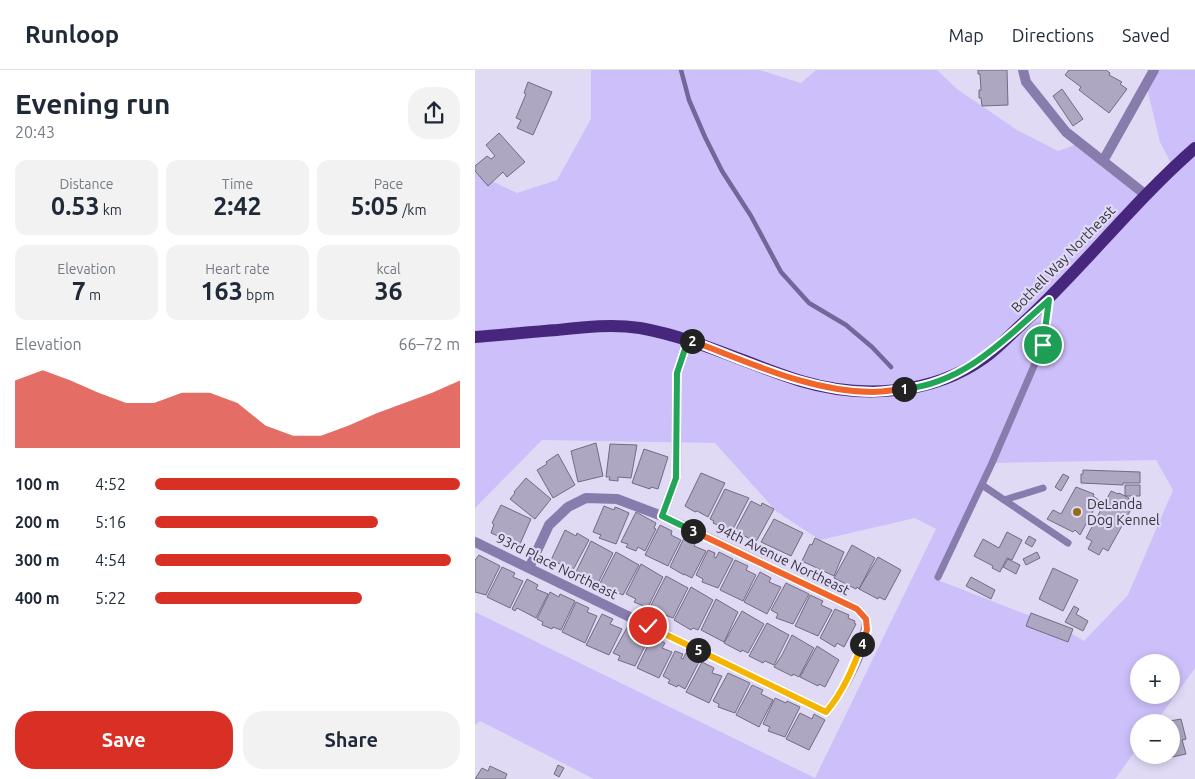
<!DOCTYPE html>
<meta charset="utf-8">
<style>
:root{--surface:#fff;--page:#f2f2f3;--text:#1f2937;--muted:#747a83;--line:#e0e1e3;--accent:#d93025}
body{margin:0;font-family:Ubuntu,sans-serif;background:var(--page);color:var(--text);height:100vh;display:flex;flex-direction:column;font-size:19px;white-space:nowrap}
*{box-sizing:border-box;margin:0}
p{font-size:16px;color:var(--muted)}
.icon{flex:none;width:28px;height:28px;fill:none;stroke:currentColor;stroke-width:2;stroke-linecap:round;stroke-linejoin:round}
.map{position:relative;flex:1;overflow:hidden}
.drawer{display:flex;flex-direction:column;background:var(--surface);width:475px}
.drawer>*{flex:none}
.tools{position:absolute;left:655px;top:584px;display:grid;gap:10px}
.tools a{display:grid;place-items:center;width:50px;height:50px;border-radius:50%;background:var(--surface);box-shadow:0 2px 8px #0003;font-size:25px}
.pin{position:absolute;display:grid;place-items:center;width:42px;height:42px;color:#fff;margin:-21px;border:2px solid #fff;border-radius:50%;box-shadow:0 1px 5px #0007}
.km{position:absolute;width:25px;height:25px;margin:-12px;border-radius:50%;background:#222;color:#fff;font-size:14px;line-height:25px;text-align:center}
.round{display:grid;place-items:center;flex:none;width:52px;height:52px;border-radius:20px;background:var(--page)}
.headline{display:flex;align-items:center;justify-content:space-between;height:85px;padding:0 15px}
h1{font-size:28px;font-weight:700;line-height:38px}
.figures{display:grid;grid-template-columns:repeat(3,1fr);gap:8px;height:85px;padding:5px 15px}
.figures div{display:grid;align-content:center;border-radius:12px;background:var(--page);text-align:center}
.figures b{font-size:25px;font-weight:700}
.figures small{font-size:14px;font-weight:400}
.figures p{font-size:14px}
.chart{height:140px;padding:10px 15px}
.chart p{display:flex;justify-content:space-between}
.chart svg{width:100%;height:90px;margin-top:5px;fill:var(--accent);opacity:.7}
.cta{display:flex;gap:10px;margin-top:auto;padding:10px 15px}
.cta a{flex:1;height:58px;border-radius:20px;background:var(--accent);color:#fff;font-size:20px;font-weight:700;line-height:58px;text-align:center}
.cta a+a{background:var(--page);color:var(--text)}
ul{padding:0 15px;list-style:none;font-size:16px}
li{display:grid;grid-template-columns:80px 60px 1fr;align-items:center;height:38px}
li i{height:12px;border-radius:6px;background:var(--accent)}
header{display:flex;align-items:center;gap:30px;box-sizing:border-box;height:70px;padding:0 25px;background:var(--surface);border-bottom:1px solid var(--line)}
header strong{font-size:24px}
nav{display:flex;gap:28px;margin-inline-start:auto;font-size:18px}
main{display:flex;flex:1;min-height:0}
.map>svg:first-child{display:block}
.green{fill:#cdbffa;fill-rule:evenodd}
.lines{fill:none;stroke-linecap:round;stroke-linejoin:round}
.stream{stroke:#746699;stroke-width:4.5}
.building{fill:#ada7c1;stroke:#716b83}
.lane{stroke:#887cad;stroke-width:7}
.street{stroke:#887cad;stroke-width:10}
.primary{stroke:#46277d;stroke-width:12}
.split-1-casing{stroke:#fff;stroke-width:10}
.split-2-casing{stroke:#fff;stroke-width:10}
.split-3-casing{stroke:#fff;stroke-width:10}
.split-4-casing{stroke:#fff;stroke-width:10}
.split-5-casing{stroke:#fff;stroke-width:10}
.split-6-casing{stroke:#fff;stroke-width:10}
.split-1{stroke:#22a559;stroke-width:6}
.split-2{stroke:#f0652b;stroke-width:6}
.split-3{stroke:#22a559;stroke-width:6}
.split-4{stroke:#f0652b;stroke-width:6}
.split-5{stroke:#f5b400;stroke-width:6}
.split-6{stroke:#f5b400;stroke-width:6}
.poi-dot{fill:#916f15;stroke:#e0daf5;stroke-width:2}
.labels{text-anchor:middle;stroke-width:4.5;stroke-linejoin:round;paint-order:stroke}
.street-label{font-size:14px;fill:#36343e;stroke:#e0daf5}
.poi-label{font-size:14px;fill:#36343e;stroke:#e0daf5;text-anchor:start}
</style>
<header>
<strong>Runloop</strong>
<nav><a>Map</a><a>Directions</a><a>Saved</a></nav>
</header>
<main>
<section class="drawer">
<div class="headline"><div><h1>Evening run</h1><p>20:43</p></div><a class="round"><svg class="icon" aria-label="share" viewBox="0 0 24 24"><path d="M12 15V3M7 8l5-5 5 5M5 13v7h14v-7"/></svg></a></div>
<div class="figures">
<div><p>Distance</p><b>0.53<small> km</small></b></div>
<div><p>Time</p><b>2:42</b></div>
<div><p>Pace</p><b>5:05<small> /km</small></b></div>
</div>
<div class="figures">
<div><p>Elevation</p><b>7<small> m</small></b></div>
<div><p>Heart rate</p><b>163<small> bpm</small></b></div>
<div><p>kcal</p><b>36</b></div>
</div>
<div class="chart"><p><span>Elevation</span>66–72 m</p>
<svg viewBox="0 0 160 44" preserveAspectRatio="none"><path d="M0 44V11L10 6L20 11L30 17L40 22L50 22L60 17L70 17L80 22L90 33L100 38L110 38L120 33L130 27L140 22L150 17L160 11V44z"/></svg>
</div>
<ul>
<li><b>100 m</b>4:52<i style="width:100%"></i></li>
<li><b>200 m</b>5:16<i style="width:73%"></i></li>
<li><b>300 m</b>4:54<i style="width:97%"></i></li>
<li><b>400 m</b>5:22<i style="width:68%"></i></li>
</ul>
<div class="cta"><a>Save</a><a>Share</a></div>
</section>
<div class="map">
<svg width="720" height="709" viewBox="0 0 720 709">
<rect width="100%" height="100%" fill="#e0daf5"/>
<path class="green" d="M116 0H285L326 13 341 0H462L482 19 542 60 583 81 605 73 671 125 698 97 685 72 671 14 679 0H720V598L681 652H664V676L640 709H119L5 651 0 655V542L340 708 461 459 440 448 345 470 301 441 240 373 67 370 0 438V103L42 123 82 110 116 49ZM681 390 698 420 653 525 609 571 589 559 460 509 517 393ZM664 592H696V625H664Z"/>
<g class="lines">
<path class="stream" d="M206 0 214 30 230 67 247 101 276 146 306 202 334 233 371 255 397 277 416 297"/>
</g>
<path class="building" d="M503 0H532L533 35 507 36 506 28H504V20H506L505 4H503Z
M594 0H631L635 3 634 5 647 12 645 14 652 19 634 43 604 20 606 17 590 5Z
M53 12 77 22 58 65 42 58 46 50 41 48 51 24 49 23Z
M587 19 608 49 598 56 578 26Z
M24 63 50 92 32 107 28 102 13 116 0 101V96L12 86 16 89 20 86 11 75Z
M121 373 128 406 103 412 96 381Z
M135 374 162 375 156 408 143 407V411L134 410 135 407H131Z
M169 379 193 387 183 419 176 417 175 419 157 413Z
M83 384 100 415 78 428 62 400 72 394 71 392Z
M608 400 665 402V413H648V415L606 413V404H608Z
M226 403 250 413 233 447 222 441 220 442 210 436Z
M588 404 594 407 586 421 580 417Z
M51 408 76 429 60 449 35 429 40 423 39 422Z
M650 415H665V426H650Z
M601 417 619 424 618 426 624 430 605 465 600 460 598 462 572 449 578 440 586 444Z
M250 419 274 428 257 461 238 453 239 451 235 449Z
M636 421 643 424 644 423 654 428 653 431 659 434 633 481 628 478 624 485 613 479 617 471 611 468Z
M276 431 286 436 287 433 299 439 281 472 260 461Z
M26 435 56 449 45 474 44 473 43 475 16 463 19 454 17 453Z
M129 436 139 440 140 437 143 438 154 443 141 474 124 468 126 465 118 462Z
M161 442 181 453 179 458 181 459 170 481 163 477 161 481 151 477 153 474 146 472Z
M299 449 328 463 316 486 286 472Z
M185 455 197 461 196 465 206 470 193 496 170 485Z
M90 460 101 466 102 463 114 470 98 500 76 490Z
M532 462 547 470 537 490 532 488 525 502 517 498 518 496 499 486 508 469 524 478Z
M210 466 221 472 219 476 231 481 217 508 209 504V505L195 497Z
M554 466 561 470 557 477 550 473Z
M340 468 369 482 359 506 329 492 328 494 326 493 335 474 337 475Z
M116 471 138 483 123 513 115 509 114 511 100 504Z
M377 475 400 488 384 519 382 517 381 519 359 508Z
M233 480 240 483 239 487 241 488 244 482 258 489 243 518 227 512 228 509 221 505Z
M141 482 164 495 148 525 143 523 142 524 124 515Z
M562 482 565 488 551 495 548 489Z
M4 485 25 496 11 525 0 522V490Z
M403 487 426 500 410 530 404 527 403 529 384 519Z
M533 489 545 495 541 504 528 497Z
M260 490 273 496 271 500 281 505 268 531 245 520Z
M166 494 188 507 173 537 171 536V537L159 532 161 529 151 524Z
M27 497 40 503 38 507 48 511 35 538 12 527Z
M578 498 603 510 588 541 564 529Z
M285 502 296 508 294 512 306 517 292 544 269 532Z
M191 506 213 518 198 548 174 539Z
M496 507 520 520 516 529 491 516Z
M52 509 63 515 61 519 73 524 61 548 42 538 40 541 37 539Z
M311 513 334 524 318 554 301 548 303 544 296 540Z
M216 517 238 530 223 560 218 558 216 560 199 550Z
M75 522 84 527 85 524 100 531 86 560 78 557 77 559 67 555 68 552 62 549Z
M335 525 348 531 346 535 357 540 343 566 320 556Z
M241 529 263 542 249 572 226 560Z
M101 532 114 538 112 542 122 546 110 573 87 562Z
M599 536 604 539 601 544 613 551 608 561 590 552Z
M360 539 374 545 373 548 380 551 379 553 381 554 369 577 362 573 360 577 345 568Z
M267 541 289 554 273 583 267 580 266 582 249 573Z
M556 543 598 559 593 572 551 556Z
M127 544 138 549 135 554 147 559 134 585 111 575Z
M292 553 314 565 299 595 290 591 288 593 274 586Z
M153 556 175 566 160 596 143 590 145 586 138 583Z
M317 565 339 578 324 607 318 604 317 606 299 597 307 585Z
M177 567 190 573 187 578 197 582 184 608 162 598Z
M342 576 364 590 350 617 344 614 343 616 325 607Z
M200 581 208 584 206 588 208 589 211 583 225 590 210 619 203 615 202 617 193 613 195 610 188 606Z
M227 592 239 598 237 603 247 606 234 633 211 622Z
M253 603 275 613 260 643 243 637 244 634 238 631Z
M277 615 288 620 286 624 298 630 284 657 261 645Z
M300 628 311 633 312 631 325 637 310 667 293 661 295 657 288 654Z
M325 643 337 649 339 644 350 650 334 680 311 669Z
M706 649 711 669 707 670 711 684 697 687 696 652H689Z
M83 695 89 698 84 707 79 704Z
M15 696 32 704 30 709H0L7 698 13 701Z"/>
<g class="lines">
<path class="lane" d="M507 415 593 473
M529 430 568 418
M463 507 517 393 568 275 574 230"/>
<path class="street" d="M548 0 551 12 591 62 671 125
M628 91 679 0
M187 446 201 408 202 303 213 270
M0 472 351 642C368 621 393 577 391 549L382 539 187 446 142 429 111 428 93 437 74 455 54 498"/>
<path class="primary" d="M0 267C27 265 55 262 82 260 110 257 137 254 165 258 221 268 272 294 326 311 386 329 457 325 509 288 522 279 534 266 546 255 607 199 657 133 720 78"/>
</g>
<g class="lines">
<defs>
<path id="split-1" d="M429 319C490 313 530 269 574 230L568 275"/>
<path id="split-2" d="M217 271C274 292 335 322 398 322 408 322 418 320 429 319"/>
<path id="split-3" d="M217 271 213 270 202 303 201 408 187 446 218 461"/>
<path id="split-4" d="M218 461 382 539 391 549 392 560 387 574"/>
<path id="split-5" d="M223 580 351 642C368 622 378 598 387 574"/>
<path id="split-6" d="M173 556 223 580"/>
</defs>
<use href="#split-1" class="split-1-casing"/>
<use href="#split-2" class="split-2-casing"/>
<use href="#split-3" class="split-3-casing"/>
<use href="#split-4" class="split-4-casing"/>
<use href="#split-5" class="split-5-casing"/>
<use href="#split-6" class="split-6-casing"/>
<use href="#split-1" class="split-1"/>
<use href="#split-2" class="split-2"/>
<use href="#split-3" class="split-3"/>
<use href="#split-4" class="split-4"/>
<use href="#split-5" class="split-5"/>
<use href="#split-6" class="split-6"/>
</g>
<circle class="poi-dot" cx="602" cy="442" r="5"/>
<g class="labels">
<g class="street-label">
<text transform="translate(588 189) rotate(-46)" y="5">Bothell Way Northeast</text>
<text transform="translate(308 489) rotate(26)" y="5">94th Avenue Northeast</text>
<text transform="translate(82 496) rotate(26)" y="5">93rd Place Northeast</text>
</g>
<g class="poi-label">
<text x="612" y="439">DeLanda<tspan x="612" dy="16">Dog Kennel</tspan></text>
</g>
</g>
</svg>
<div class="tools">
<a>+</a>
<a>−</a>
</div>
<div class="pin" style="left:568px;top:275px;background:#1e9e55"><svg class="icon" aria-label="arrive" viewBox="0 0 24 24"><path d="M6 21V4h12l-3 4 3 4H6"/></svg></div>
<div class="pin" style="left:173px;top:556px;background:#d93025"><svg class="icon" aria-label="check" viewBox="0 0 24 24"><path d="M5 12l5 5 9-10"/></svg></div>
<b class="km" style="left:429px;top:319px">1</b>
<b class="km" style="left:217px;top:271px">2</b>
<b class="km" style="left:218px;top:461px">3</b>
<b class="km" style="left:387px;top:574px">4</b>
<b class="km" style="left:223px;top:580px">5</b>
</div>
</main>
